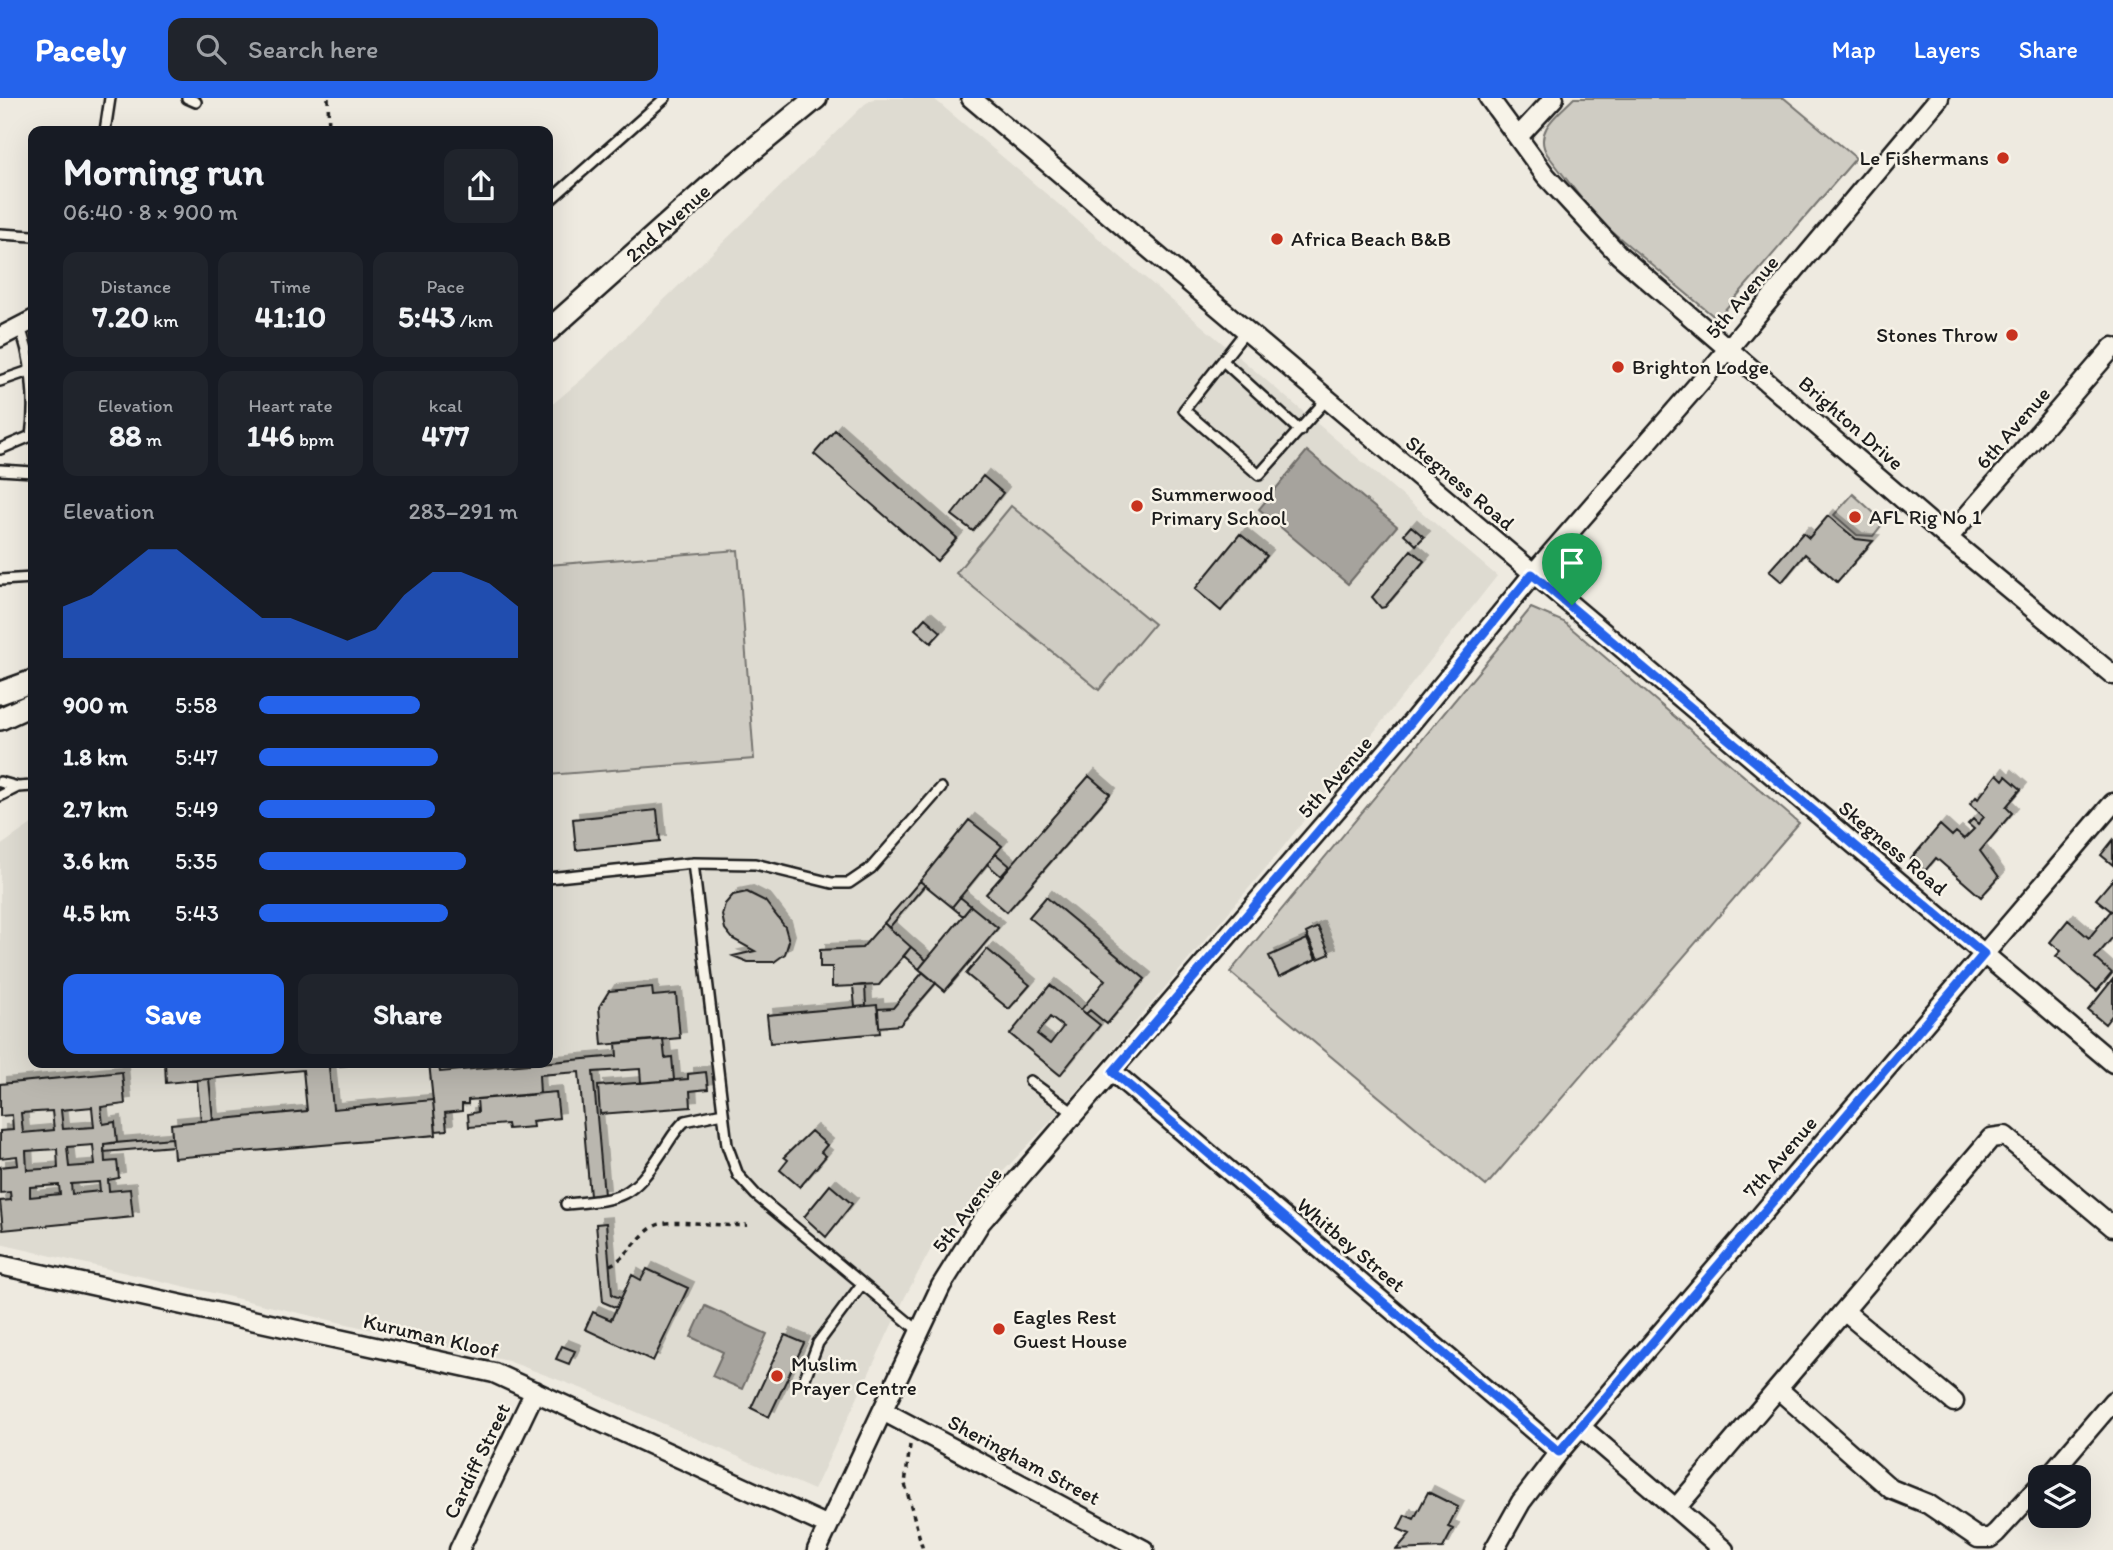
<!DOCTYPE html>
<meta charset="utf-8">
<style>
:root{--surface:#171b24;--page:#20242c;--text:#f1f3f6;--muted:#9ea1a6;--accent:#2563eb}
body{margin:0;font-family:Itim,sans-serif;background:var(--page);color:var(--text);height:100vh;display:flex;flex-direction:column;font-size:26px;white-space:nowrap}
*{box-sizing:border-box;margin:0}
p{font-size:23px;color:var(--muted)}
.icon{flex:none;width:38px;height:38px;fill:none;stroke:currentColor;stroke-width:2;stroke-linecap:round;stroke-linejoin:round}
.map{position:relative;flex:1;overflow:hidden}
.side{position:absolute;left:28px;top:28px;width:525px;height:942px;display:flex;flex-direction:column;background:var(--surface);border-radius:14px;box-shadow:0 7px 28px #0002}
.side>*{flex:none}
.fabs{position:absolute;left:2028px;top:1367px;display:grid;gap:14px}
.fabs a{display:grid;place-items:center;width:63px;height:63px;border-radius:14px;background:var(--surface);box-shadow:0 7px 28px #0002;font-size:35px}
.pin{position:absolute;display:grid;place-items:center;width:60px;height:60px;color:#fff;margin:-72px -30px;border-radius:50% 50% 50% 0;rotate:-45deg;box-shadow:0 0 7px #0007}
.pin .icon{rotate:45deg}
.round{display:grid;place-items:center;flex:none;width:74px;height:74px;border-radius:14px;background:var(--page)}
.headline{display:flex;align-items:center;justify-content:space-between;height:119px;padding:0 35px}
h1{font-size:38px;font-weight:700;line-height:52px}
.metrics{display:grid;grid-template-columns:repeat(3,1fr);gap:10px;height:119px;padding:7px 35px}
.metrics div{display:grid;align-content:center;border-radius:14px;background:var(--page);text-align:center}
.metrics b{font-size:30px;font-weight:700}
.metrics small{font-size:19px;font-weight:400}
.metrics p{font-size:19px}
.chart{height:196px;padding:14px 35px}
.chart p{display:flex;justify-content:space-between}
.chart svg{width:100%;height:126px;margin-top:7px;fill:var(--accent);opacity:.7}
.cta{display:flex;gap:14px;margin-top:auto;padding:14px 35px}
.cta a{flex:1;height:80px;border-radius:14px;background:var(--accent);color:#fff;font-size:28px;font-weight:700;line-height:80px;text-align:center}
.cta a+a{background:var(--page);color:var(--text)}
ul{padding:0 35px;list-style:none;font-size:23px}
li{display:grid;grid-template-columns:112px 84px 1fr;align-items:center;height:52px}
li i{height:18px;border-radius:9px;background:var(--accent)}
header{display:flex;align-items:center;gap:42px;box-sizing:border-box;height:98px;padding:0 35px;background:var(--accent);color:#fff}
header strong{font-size:33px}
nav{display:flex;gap:38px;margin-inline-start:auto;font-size:24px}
.search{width:490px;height:63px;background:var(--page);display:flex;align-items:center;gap:18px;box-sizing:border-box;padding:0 24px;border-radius:14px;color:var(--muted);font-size:26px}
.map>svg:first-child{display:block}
.built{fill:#dedbd1}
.green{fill:#cfccc3;stroke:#767470;stroke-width:2}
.water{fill:#a6a39d;stroke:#6f6d69;stroke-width:2}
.building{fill:#bab7af;stroke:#1c1c1c;stroke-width:2;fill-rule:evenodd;filter:url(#shadow)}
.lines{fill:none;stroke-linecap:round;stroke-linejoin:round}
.service-casing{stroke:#1c1c1c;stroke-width:14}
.minor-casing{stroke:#1c1c1c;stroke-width:23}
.tertiary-casing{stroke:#1c1c1c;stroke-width:26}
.path{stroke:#1c1c1c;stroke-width:3.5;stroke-dasharray:5 5;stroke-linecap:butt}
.service{stroke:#f7f3e8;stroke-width:9}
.minor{stroke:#f7f3e8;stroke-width:18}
.tertiary{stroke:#f7f3e8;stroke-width:21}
.route-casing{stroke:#fff;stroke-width:14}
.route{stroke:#2563eb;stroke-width:9}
.poi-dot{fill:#c8321e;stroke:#f7f3e8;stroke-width:2.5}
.labels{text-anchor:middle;stroke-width:5;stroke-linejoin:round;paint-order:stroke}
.poi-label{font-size:21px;fill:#1c1c1c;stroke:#f7f3e8;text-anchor:start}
.street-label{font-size:21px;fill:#1c1c1c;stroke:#f7f3e8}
</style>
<header>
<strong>Pacely</strong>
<div class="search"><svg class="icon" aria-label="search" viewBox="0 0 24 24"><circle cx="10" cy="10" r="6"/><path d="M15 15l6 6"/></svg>Search here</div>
<nav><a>Map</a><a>Layers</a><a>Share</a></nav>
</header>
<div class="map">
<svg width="2113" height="1452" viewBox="0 0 2113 1452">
<defs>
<filter id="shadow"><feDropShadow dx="6" dy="-6" stdDeviation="0" flood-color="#0004"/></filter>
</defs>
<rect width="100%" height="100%" fill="#eeeae0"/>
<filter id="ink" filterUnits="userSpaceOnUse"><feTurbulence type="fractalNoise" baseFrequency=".0143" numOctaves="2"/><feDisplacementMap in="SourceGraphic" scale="14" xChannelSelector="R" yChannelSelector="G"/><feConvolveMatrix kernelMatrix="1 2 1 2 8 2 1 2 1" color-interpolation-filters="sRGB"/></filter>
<g filter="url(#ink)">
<path class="built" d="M875 0H933L1497 478 1276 758 1065 1008 932 1149 905 1199 814 1392 591 1294 508 1263 0 1146V748L33 725V964H548V310L588 276 865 6Z"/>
<path class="green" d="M1574 0H1784L1856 60 1717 221 1598 122 1547 56C1533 33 1558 16 1574 0Z
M1853 396 1884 424 1873 438 1857 437 1834 417Z
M1011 408 1154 526 1099 592 956 475Z
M738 452 754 661 548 677V467Z
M1531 510 1564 524 1799 725 1486 1088 1230 874Z"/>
<path class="water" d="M1307 353 1397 428 1348 486 1259 411Z
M705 1208 767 1236 742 1291 712 1278 723 1254 691 1239Z"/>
<path class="building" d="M835 332 957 440 937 463 814 356Z
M983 378 1003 395 973 433 952 417Z
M1828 418 1856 441 1873 443 1837 484 1805 456 1782 484 1769 473 1803 435 1809 440Z
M1411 428 1424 439 1416 447 1404 436Z
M1240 436 1267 458 1221 513 1195 491Z
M1411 452 1424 463 1385 509 1381 510 1372 499Z
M925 520 941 534 931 545 915 531Z
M1997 676 2003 682 2006 678 2021 691 2006 709 2012 715 1980 753 1999 779 1981 799 1936 760 1925 773 1911 761 1940 727 1952 738 1956 734 1964 741 1974 731 1968 726 1973 721 1978 726 1984 719 1970 706 1976 699 1978 701Z
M1089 678 1110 696 1007 814 986 796Z
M657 712 660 743 576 752 573 721Z
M969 722 1002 748 952 809 920 783Z
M2113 742V767L2101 757Z
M996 756 1010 768 1001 778 987 766Z
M2113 781V839L2095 860 2112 875 2097 893 2056 858 2061 853 2050 844 2068 822 2089 840 2111 813 2096 801Z
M920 783 925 787 889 830 884 825Z
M747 794 765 803 785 829 789 843 785 856 774 864H748L733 858 755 853 733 841 725 831 722 817 725 806 733 797Z
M960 799 971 808 963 818 952 809Z
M1046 799 1145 881 1107 926 1090 912 1086 916 1081 912 1105 882 1029 819Z
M971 808 998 830 945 893 919 871Z
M884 825 911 849 879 887 832 889V869H820V852L862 850Z
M1318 829 1330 856 1318 861 1306 835Z
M1307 841 1316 861 1279 879 1269 858Z
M911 849 926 862 919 871 904 858Z
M987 851 1030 887 1009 911 966 876Z
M923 874 936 885 900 927 879 929 878 911 893 910Z
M2113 881V916L2105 926 2088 912Z
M865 887 866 908 855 909 853 888Z
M1050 887 1100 927 1060 977 1010 936ZM1050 919 1063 929 1050 946 1037 936Z
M652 889 653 898 676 896 680 940 602 947 599 909 609 893Z
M877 907 880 935 770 945 767 917Z
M663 941 665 960 672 959 674 982 641 985 640 971 593 974 604 1097 590 1098 579 974 539 977 540 996 468 1002V1006H462V1013L445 1015 447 1032 436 1033 429 964H438L440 974 617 958 616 945Z
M165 964H378L329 969 333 1011 433 1002 436 1037 174 1060 171 1026 307 1013 303 972 166 985Z
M122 974 125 1006 101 1009 103 1026 115 1024 117 1044 104 1046 105 1064 117 1063 119 1080 108 1082 109 1093 130 1091 133 1119 3 1132 0 1103 11 1102 10 1094 0 1095V1069L18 1067 17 1058 0 1060V1033L13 1032 12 1017 0 1018V986ZM92 1009 94 1029 63 1031 61 1012ZM52 1013 54 1032 23 1035 21 1015ZM93 1047 95 1067 69 1069 67 1049ZM57 1051 58 1070 27 1072 26 1053ZM99 1084 100 1093 72 1096 71 1086ZM59 1087 60 1096 30 1099V1089Z
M706 974 708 991 690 993 691 1009 600 1016 598 988 688 981V976Z
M209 981 213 1022 201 1023 197 982Z
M556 994 559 1020 532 1023 533 1029 508 1031 507 1026 469 1029 468 1016 478 1014 477 1001Z
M811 1033 827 1047 821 1054 826 1058 800 1089 780 1072 788 1062 784 1059Z
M172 1040 173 1048 104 1054V1046Z
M830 1087 852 1106 826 1139 804 1119Z
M606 1125 612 1197 621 1200 617 1210 603 1204 596 1126Z
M647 1171 688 1190 653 1263 585 1231 593 1214 611 1222 632 1177 641 1182Z
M785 1237 804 1245 769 1319 751 1310Z
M562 1248 575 1253 569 1266 556 1261Z
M1428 1394 1458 1409 1448 1429 1453 1431 1443 1450 1396 1452 1410 1436 1398 1431 1405 1417 1414 1421Z"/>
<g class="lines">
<defs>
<path id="service" d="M187 0 196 4
M105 33 110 0
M548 104 665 0
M0 136 33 138
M1246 233 1184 312 1259 377 1327 301
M0 234 33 217
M0 244 33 227
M1223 263 1300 333
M0 283 29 273
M0 351 31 338C36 304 32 257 18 225
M0 372 33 374
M0 482 33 480
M0 684 18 689
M0 698 18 689 33 688
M548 780 693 765
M1030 983 1075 1016
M566 1106C621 1101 630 1102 662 1054 669 1044 675 1032 685 1023L723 1015
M920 1234 756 1097 738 1077 727 1047 693 765 755 766 832 785H849L871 770 941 690
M805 1280 818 1245 862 1186"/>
<path id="minor" d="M971 0 2113 965
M1489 0 1546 78 1619 157 1948 440 2113 577
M1518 39 1554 0
M1948 440 2113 249
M1113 974 1559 1354
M0 1167 494 1275 828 1428
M1844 1213 1954 1304
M1778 1291 1891 1391 1928 1406 1978 1440H1990L1996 1435 2040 1387
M883 1313 1144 1452
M1581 1329 1724 1452
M2048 1379 2113 1303
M1677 1409 1991 1040 2005 1038 2113 1129
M459 1452 535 1293
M817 1452 941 1188 981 1124 1407 630 1533 476 1714 268 1939 0
M1494 1452 1521 1404 1559 1354 2113 705"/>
<path id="tertiary" d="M548 233 726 74 816 0
M0 595 33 583
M0 621 33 606"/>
</defs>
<use href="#service" class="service-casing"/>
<use href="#minor" class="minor-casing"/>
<use href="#tertiary" class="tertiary-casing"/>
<path class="path" d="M328 0 329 33
M610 1167C628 1159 638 1137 655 1128 671 1119 723 1130 747 1127
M910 1347 905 1386 923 1452"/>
<use href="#service" class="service"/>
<use href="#minor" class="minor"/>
<use href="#tertiary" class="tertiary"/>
</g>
</g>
<g class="lines" filter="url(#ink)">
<defs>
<path id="route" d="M1532 476 1984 856 1559 1354 1113 974 1407 629Z"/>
</defs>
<use href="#route" class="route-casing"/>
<use href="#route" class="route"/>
</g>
<g class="poi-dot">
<circle cx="2003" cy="60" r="7"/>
<circle cx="1277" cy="141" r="7"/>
<circle cx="2012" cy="237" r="7"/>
<circle cx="1618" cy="269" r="7"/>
<circle cx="1137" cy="408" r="7"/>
<circle cx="1855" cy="419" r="7"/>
<circle cx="999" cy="1231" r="7"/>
<circle cx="777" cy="1278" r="7"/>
</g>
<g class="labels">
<g class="poi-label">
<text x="1989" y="67" text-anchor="end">Le Fishermans</text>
<text x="1291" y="148">Africa Beach B&amp;B</text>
<text x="1998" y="244" text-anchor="end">Stones Throw</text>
<text x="1632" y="276">Brighton Lodge</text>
<text x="1151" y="403">Summerwood<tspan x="1151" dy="24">Primary School</tspan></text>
<text x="1869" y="426">AFL Rig No 1</text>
<text x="1013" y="1226">Eagles Rest<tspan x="1013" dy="24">Guest House</tspan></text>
<text x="791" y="1273">Muslim<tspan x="791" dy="24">Prayer Centre</tspan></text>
</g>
<g class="street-label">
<text transform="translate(668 125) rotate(-42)" y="7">2nd Avenue</text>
<text transform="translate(1742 199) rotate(-50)" y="7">5th Avenue</text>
<text transform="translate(1851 325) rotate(41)" y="7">Brighton Drive</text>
<text transform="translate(2013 330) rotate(-49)" y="7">6th Avenue</text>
<text transform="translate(1460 385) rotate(40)" y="7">Skegness Road</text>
<text transform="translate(1335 679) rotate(-49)" y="7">5th Avenue</text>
<text transform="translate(1893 750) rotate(40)" y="7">Skegness Road</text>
<text transform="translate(1780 1059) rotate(-49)" y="7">7th Avenue</text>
<text transform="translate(967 1112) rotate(-53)" y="7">5th Avenue</text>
<text transform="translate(1351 1147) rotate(40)" y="7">Whitbey Street</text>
<text transform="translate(431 1238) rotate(13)" y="7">Kuruman Kloof</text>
<text transform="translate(1024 1362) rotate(28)" y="7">Sheringham Street</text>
<text transform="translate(477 1363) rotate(-64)" y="7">Cardiff Street</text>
</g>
</g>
</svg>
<div class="fabs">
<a><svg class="icon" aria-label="layers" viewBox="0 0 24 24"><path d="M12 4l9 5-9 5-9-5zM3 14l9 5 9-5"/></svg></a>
</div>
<div class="pin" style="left:1572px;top:507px;background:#1e9e55"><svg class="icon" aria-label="arrive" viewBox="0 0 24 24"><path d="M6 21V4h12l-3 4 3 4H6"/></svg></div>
<section class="side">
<div class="headline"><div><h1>Morning run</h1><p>06:40 · 8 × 900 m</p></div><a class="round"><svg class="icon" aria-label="share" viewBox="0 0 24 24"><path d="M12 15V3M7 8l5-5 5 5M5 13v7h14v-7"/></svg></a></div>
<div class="metrics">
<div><p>Distance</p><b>7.20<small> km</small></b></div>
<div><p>Time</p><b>41:10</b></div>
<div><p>Pace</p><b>5:43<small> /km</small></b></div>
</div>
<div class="metrics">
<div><p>Elevation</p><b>88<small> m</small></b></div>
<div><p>Heart rate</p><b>146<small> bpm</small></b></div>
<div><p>kcal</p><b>477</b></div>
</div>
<div class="chart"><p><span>Elevation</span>283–291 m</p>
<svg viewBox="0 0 160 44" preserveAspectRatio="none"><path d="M0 44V26L10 22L20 14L30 6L40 6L50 14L60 22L70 30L80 30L90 34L100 38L110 34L120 22L130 14L140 14L150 18L160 26V44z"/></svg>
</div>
<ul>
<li><b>900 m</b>5:58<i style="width:62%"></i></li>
<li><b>1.8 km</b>5:47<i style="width:69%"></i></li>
<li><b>2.7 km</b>5:49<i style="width:68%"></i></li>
<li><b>3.6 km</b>5:35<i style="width:80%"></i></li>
<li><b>4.5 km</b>5:43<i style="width:73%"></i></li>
</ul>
<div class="cta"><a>Save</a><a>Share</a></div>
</section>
</div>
